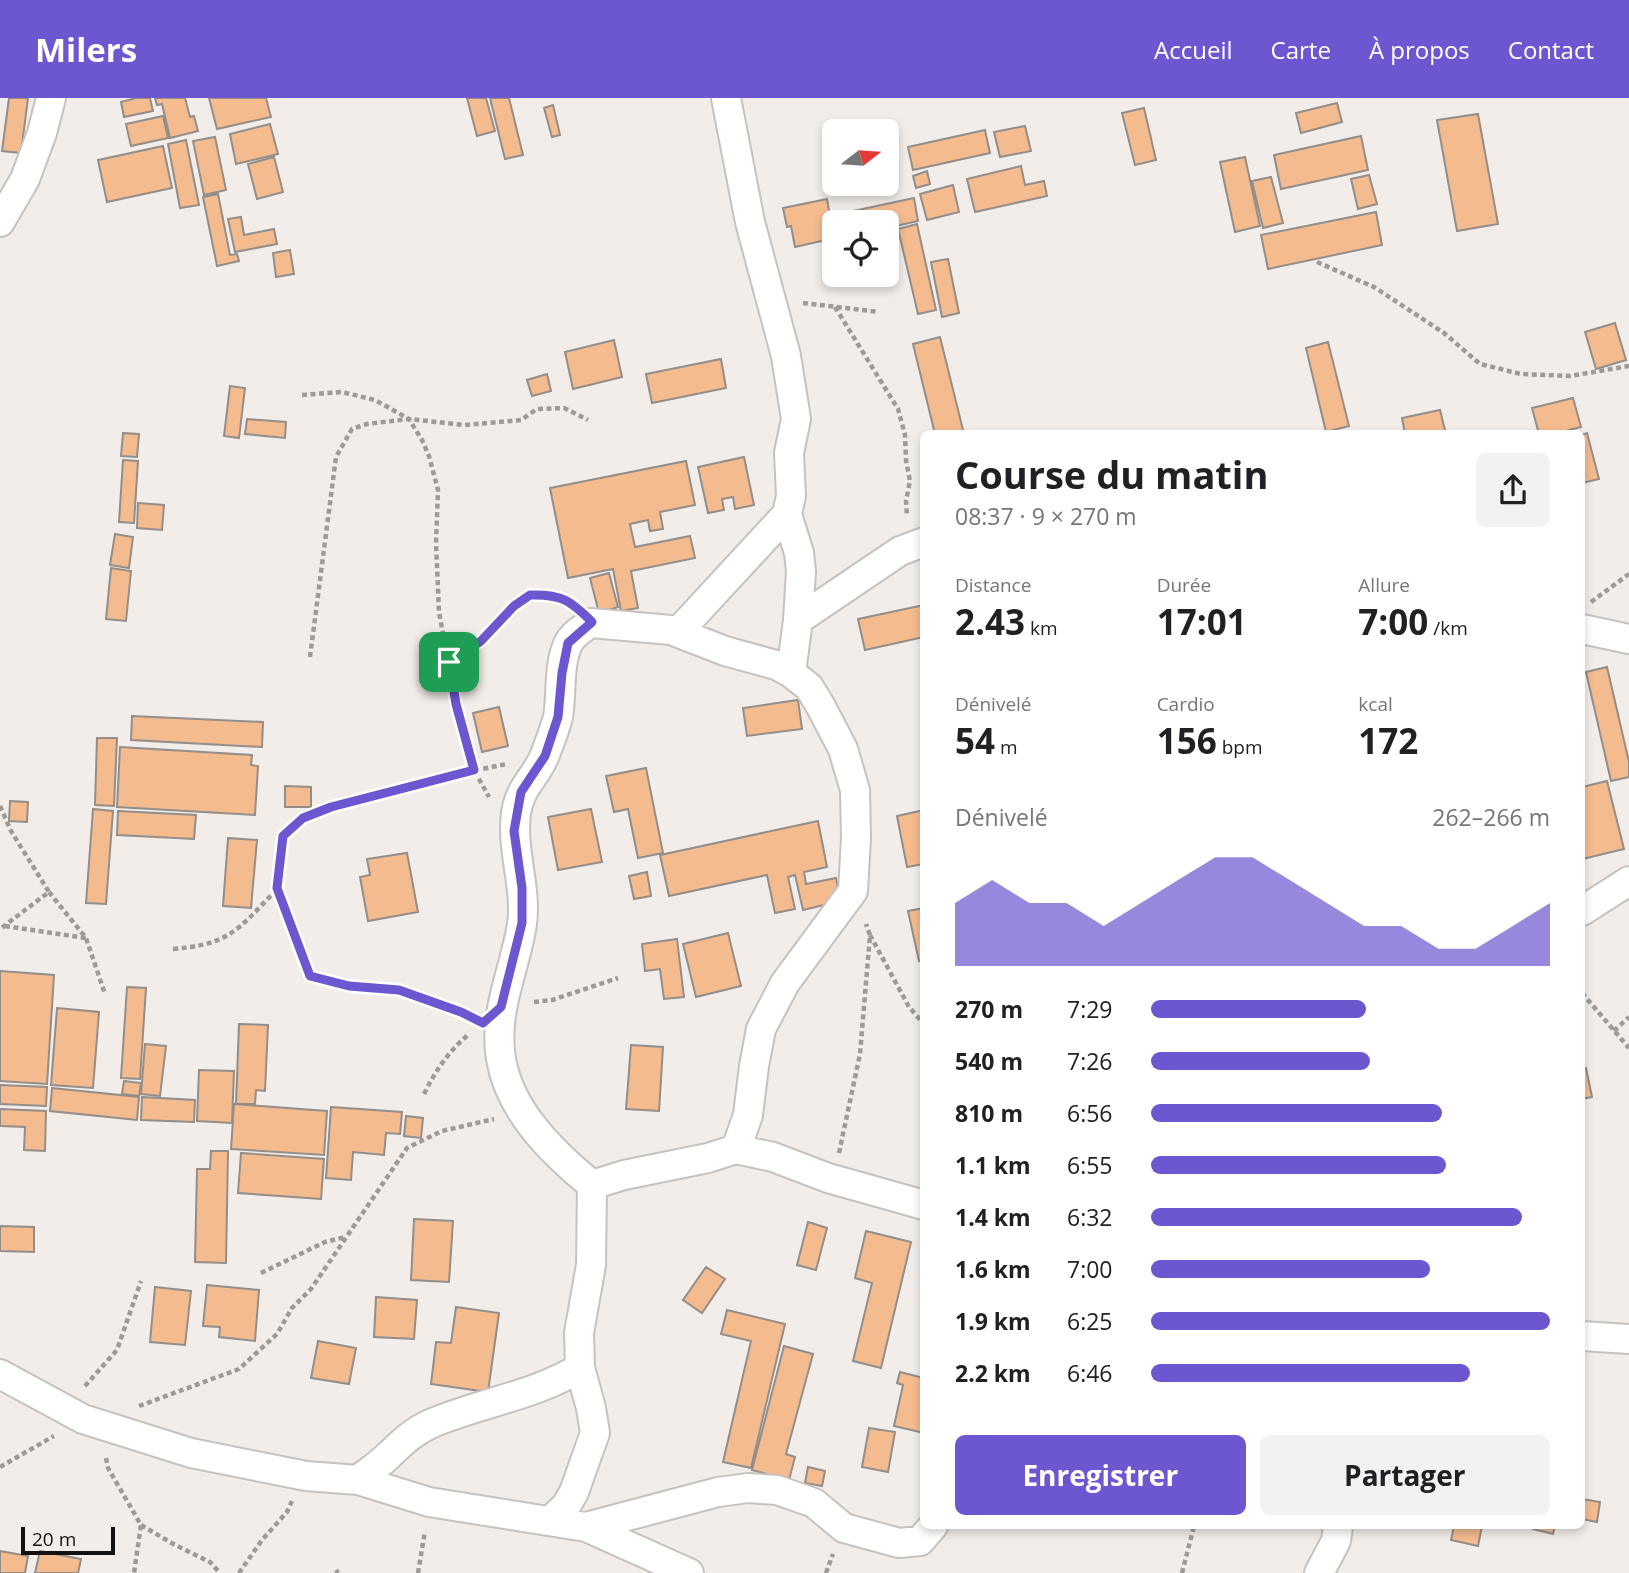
<!DOCTYPE html>
<html lang="fr">
<meta charset="utf-8">
<style>
:root{--surface:#fff;--page:#f2f2f2;--text:#202124;--muted:#757577;--accent:#6d57d0}
body{margin:0;font-family:"Open Sans",sans-serif;background:var(--page);color:var(--text);height:100vh;display:flex;flex-direction:column;font-size:26px;white-space:nowrap}
*{box-sizing:border-box;margin:0}
p{font-size:23px;color:var(--muted)}
.icon{flex:none;width:38px;height:38px;fill:none;stroke:currentColor;stroke-width:2;stroke-linecap:round;stroke-linejoin:round}
.map{position:relative;flex:1;overflow:hidden}
.sheet{position:absolute;left:920px;top:332px;width:665px;height:1099px;display:flex;flex-direction:column;background:var(--surface);border-radius:10px;box-shadow:0 4px 10px #0003}
.sheet>*{flex:none}
.needle{width:46px;rotate:73deg}
.buttons{position:absolute;left:822px;top:21px;display:grid;gap:14px}
.buttons a{display:grid;place-items:center;width:77px;height:77px;border-radius:10px;background:var(--surface);box-shadow:0 4px 10px #0003;font-size:35px}
.scale{position:absolute;left:21px;bottom:18px;width:94px;box-sizing:border-box;padding-left:7px;border:4px solid #141210;border-top:0;font-size:19px;line-height:24px;white-space:nowrap;color:#141210;-webkit-text-stroke:5px #f3ede9;paint-order:stroke}
.pin{position:absolute;display:grid;place-items:center;width:60px;height:60px;color:#fff;margin:-30px;border-radius:14px;box-shadow:0 4px 10px #0006}
.round{display:grid;place-items:center;flex:none;width:74px;height:74px;border-radius:10px;background:var(--page)}
.overview{display:flex;align-items:center;justify-content:space-between;height:119px;padding:0 35px}
h1{font-size:38px;font-weight:700;line-height:52px}
.metrics{display:grid;grid-template-columns:repeat(3,1fr);gap:10px;height:119px;padding:7px 35px}
.metrics div{display:grid;align-content:center}
.metrics b{font-size:35px;font-weight:700}
.metrics small{font-size:19px;font-weight:400}
.metrics p{font-size:19px}
.chart{height:196px;padding:14px 35px}
.chart p{display:flex;justify-content:space-between}
.chart svg{width:100%;height:126px;margin-top:7px;fill:var(--accent);opacity:.7}
.primary-button{display:flex;gap:14px;margin-top:auto;padding:14px 35px}
.primary-button a{flex:1;height:80px;border-radius:10px;background:var(--accent);color:#fff;font-size:28px;font-weight:700;line-height:80px;text-align:center}
.primary-button a+a{background:var(--page);color:var(--text)}
ul{padding:0 35px;list-style:none;font-size:23px}
li{display:grid;grid-template-columns:112px 84px 1fr;align-items:center;height:52px}
li i{height:18px;border-radius:9px;background:var(--accent)}
header{display:flex;align-items:center;gap:42px;box-sizing:border-box;height:98px;padding:0 35px;background:var(--accent);color:#fff}
header strong{font-size:33px}
nav{display:flex;gap:38px;margin-inline-start:auto;font-size:24px}
.map>svg:first-child{display:block}
.building{fill:#f4bb8f;stroke:#938e8a;stroke-width:2}
.lines{fill:none;stroke-linecap:round;stroke-linejoin:round}
.street-casing{stroke:#c7c2be;stroke-width:32}
.path{stroke:#9e9a96;stroke-width:4.5;stroke-dasharray:5 3.5;stroke-linecap:butt}
.street{stroke:#fff;stroke-width:28}
.route-casing{stroke:#fff;stroke-width:14}
.route{stroke:#6d57d0;stroke-width:9}
</style>
<header>
<strong>Milers</strong>
<nav><a>Accueil</a><a>Carte</a><a>À propos</a><a>Contact</a></nav>
</header>
<div class="map">
<svg width="1629" height="1475" viewBox="0 0 1629 1475">
<rect width="100%" height="100%" fill="#f3ede9"/>
<path class="building" d="M9 0H28L21 55 2 53Z
M136 0H150L153 13 124 19 121 4Z
M155 0H185L190 19 194 18 198 33 170 40 162 6 157 7Z
M209 0H266L271 19 217 31Z
M467 0H486L495 33 477 38Z
M490 0H509L523 57 505 61Z
M1337 5 1342 24 1301 35 1296 15Z
M553 7 560 37 552 39 544 10Z
M1144 10 1156 62 1135 67 1122 15Z
M1478 16 1498 126 1457 133 1437 22Z
M163 18 168 40 131 48 126 26Z
M270 26 278 56 236 66 230 36Z
M1025 28 1031 53 1000 59 994 34Z
M985 32 990 55 913 72 908 49Z
M1361 38 1368 72 1281 91 1274 57Z
M215 39 226 92 204 97 193 43Z
M186 42 199 107 180 110 168 46Z
M163 48 172 90 107 104 98 62Z
M274 59 283 94 257 101 248 66Z
M1245 59 1260 128 1235 134 1220 64Z
M1021 68 1025 87 1044 83 1047 98 975 114 967 81Z
M927 73 930 86 916 90 913 78Z
M1369 77 1377 106 1358 111 1351 81Z
M1271 79 1283 125 1263 130 1252 83Z
M953 87 959 114 927 122 920 96Z
M218 96 230 157 237 156 239 163 217 168 203 99Z
M914 100 918 123 887 130V124H835V140L795 149 791 128 787 129 783 110 827 101 830 118Z
M1376 114 1382 147 1268 171 1261 137Z
M241 119 244 137 274 131 277 146 235 154 228 121Z
M917 126 936 212 918 216 898 131Z
M888 131 893 152 887 153V131Z
M290 152 294 176 276 179 273 155Z
M948 161 959 215 942 219 931 164Z
M1615 225 1626 262 1596 271 1585 234Z
M940 239 964 336H935L913 246Z
M614 242 622 279 573 291 565 254Z
M1328 244 1349 328 1326 334 1306 250Z
M721 261 726 290 652 305 646 276Z
M547 276 551 293 532 298 527 282Z
M230 288 245 290 239 340 224 338Z
M1573 300 1581 329 1554 336H1539L1532 310Z
M1440 312 1446 336H1405L1402 320Z
M247 321 286 324 285 340 245 336Z
M123 335 139 336 137 359 121 358Z
M1587 335 1599 381 1582 385V337Z
M744 359 754 407 735 411 733 399 722 401 724 412 708 415 698 369Z
M123 362 138 363 134 425 119 424Z
M686 363 695 407 660 414 663 431 650 433 648 422 630 426 635 449 690 438 695 460 631 473 638 510 621 513 613 471 568 480 550 390Z
M138 405 164 407 162 432 137 430Z
M115 436 133 439 129 470 110 467Z
M111 470 131 473 126 523 106 521Z
M609 475 618 509 599 515 590 480Z
M924 507V539L865 552 858 521Z
M1607 569 1629 664V679L1611 683 1586 574Z
M798 602 802 631 747 638 743 610Z
M499 609 508 648 482 654 473 615Z
M132 618 263 624 262 649 131 642Z
M97 640H117L114 708 95 707Z
M120 649 252 657 251 667 258 668 255 717 117 709Z
M646 670 663 755 638 760 628 711 614 714 606 678Z
M1607 683 1624 751 1583 761 1582 689Z
M285 688 311 689V709H285Z
M10 703 28 704 27 724 9 723Z
M93 711 113 713 106 806 86 805Z
M591 711 602 764 558 772 548 719Z
M924 712V766L907 769 897 718Z
M118 713 196 717 194 741 117 737Z
M818 723 827 769 804 774 806 786 836 780 841 803 803 812 795 777 788 779 795 811 775 815 767 777 669 798 660 757Z
M228 740 257 742 251 810 223 808Z
M407 755 418 814 368 823 360 779 370 777 367 761Z
M647 774 651 798 634 801 629 778Z
M924 810V862L919 863 908 813Z
M728 835 741 888 696 899 683 846Z
M677 841 684 899 664 901 660 871 645 873 642 846Z
M0 873 54 877 47 986 0 983Z
M127 889 146 890 140 981 121 980Z
M57 910 99 914 93 990 51 987Z
M239 926 268 927 265 993 256 992 255 1006H236Z
M145 946 166 948 160 998 141 996Z
M631 947 663 949 659 1013 626 1011Z
M1586 970 1592 999 1582 1001V971Z
M199 972 234 973 232 1025 197 1023Z
M124 983 141 985 139 998 122 996Z
M0 987 47 989 46 1008 0 1006Z
M52 990 139 999 137 1022 50 1013Z
M142 999 195 1002 194 1024 141 1022Z
M234 1006 327 1013 324 1057 231 1051Z
M331 1009 402 1014 400 1036 386 1035 384 1057 353 1054 351 1082 326 1080Z
M0 1011 46 1013 45 1053 24 1052 25 1029 0 1028Z
M406 1018 423 1020 421 1040 404 1038Z
M211 1053H228L226 1165 195 1164 197 1071H210Z
M241 1055 324 1061 321 1101 238 1095Z
M414 1121 453 1123 449 1184 411 1182Z
M808 1124 827 1130 816 1172 797 1167Z
M0 1128 34 1129V1154L0 1153Z
M866 1133 911 1144 881 1270 853 1263 872 1185 855 1180Z
M706 1169 725 1181 702 1215 683 1202Z
M207 1187 259 1192 255 1243 219 1239 220 1229 203 1228Z
M155 1189 191 1193 185 1247 150 1244Z
M376 1199 417 1202 414 1241 374 1239Z
M456 1209 499 1215 488 1294 431 1286 436 1244 451 1245Z
M727 1212 785 1226 751 1370 723 1364 751 1243 721 1236Z
M318 1243 356 1250 349 1286 311 1280Z
M784 1248 813 1256 786 1356 795 1359 789 1382 752 1372Z
M900 1274 924 1280V1335L894 1328 903 1287 897 1285Z
M869 1330 895 1334 888 1374 862 1369Z
M808 1369 825 1373 822 1388 805 1385Z
M1582 1401 1600 1404 1597 1424 1582 1421Z
M1454 1428H1482L1478 1448 1451 1442Z
M1533 1428H1555L1553 1436 1533 1431Z
M0 1453 28 1458 25 1475H0Z
M40 1453 81 1461 78 1475H35Z"/>
<g class="lines">
<defs>
<path id="street" d="M0 124 25 81 42 35 51 0
M787 416 799 455 801 473 798 522
M1582 531 1629 541
M678 534 787 416 791 398 789 355 796 321 786 258 750 124 726 0
M791 575 798 522 900 453 924 444
M1582 813 1629 783
M592 1087C553 1055 510 1014 501 961 493 913 515 872 522 826 527 789 511 752 516 715 520 687 538 678 546 654 550 643 555 631 558 619 562 596 558 568 568 546 572 537 583 530 591 525L671 532 725 553 776 567 791 575 809 589 820 607 843 651 855 692 856 740 853 793 785 885 761 931 754 968 748 1017 736 1051
M592 1087 624 1077 708 1060 736 1051 773 1059 828 1080 924 1107
M1582 1238 1629 1241
M0 1276 83 1321 191 1355 306 1378 358 1382 429 1404 586 1429 689 1475
M358 1382C368 1374 379 1367 388 1358 402 1345 411 1335 430 1326 481 1304 531 1299 580 1270
M551 1422 566 1408 574 1394 595 1335 591 1310 580 1270 579 1235 591 1167 592 1087
M586 1429 718 1394 748 1390 777 1392 814 1405 844 1430 899 1445 920 1443 933 1428
M1319 1475 1336 1443 1338 1428"/>
</defs>
<use href="#street" class="street-casing"/>
<path class="path" d="M1317 164 1374 189 1444 235 1480 266 1521 276 1570 278 1629 268
M803 205 879 214
M835 209 898 311 905 337 906 362 910 383 906 403 907 419
M302 297 342 294 375 302 409 321 422 342 429 358 438 392 436 445 439 514 456 606 474 672 489 699
M1591 504 1629 476
M310 559 336 359 352 331 367 326 409 321 464 327 499 324 521 322 537 311 564 310 588 322
M449 564 481 543 523 500C538 493 555 497 569 503
M0 708 11 733 49 794 0 831
M277 790 310 878 349 888 399 892 473 920
M49 794 86 840 105 896
M5 828 86 840
M870 837 909 909 924 926
M173 851C217 847 231 840 261 808 266 802 275 795 278 788 286 759 272 742 302 721 317 710 339 707 357 702 406 688 456 676 507 666
M1582 895 1629 950
M534 904 552 902 618 880
M1614 933 1629 919
M424 996C436 972 448 954 469 936
M839 1055 860 956 870 837 866 826
M261 1175 325 1144 345 1139
M85 1288 117 1252 141 1183
M139 1308 239 1271 277 1236 292 1210 311 1191 407 1050 442 1033 494 1021
M106 1360 108 1370 141 1427 134 1475
M0 1369 54 1338
M141 1427 175 1447 210 1464 220 1475
M336 1472 338 1475
M239 1475 262 1442 287 1414 292 1403
M418 1475 425 1433
M826 1475 833 1456
M1182 1475 1194 1428"/>
<use href="#street" class="street"/>
</g>
<g class="lines">
<defs>
<path id="route" d="M530 497C561 496 570 502 592 524L568 545 562 575 558 619 545 658 521 694 514 733 522 790V825L501 909 483 925 461 914 399 892 349 888 310 878 277 790 283 738 303 720 331 709 474 672 456 606 449 564 481 543 514 508Z"/>
</defs>
<use href="#route" class="route-casing"/>
<use href="#route" class="route"/>
</g>
</svg>
<div class="buttons">
<a><svg class="needle" viewBox="-14 -14 28 28"><path d="M0-13l5 13h-10z" fill="#e53935"/><path d="M0 13l5-13h-10z" fill="#757577"/></svg></a>
<a><svg class="icon" aria-label="locate" viewBox="0 0 24 24"><circle cx="12" cy="12" r="6"/><path d="M12 2v4M12 18v4M2 12h4M18 12h4"/></svg></a>
</div>
<div class="scale">20 m</div>
<div class="pin" style="left:449px;top:564px;background:#1e9e55"><svg class="icon" aria-label="arrive" viewBox="0 0 24 24"><path d="M6 21V4h12l-3 4 3 4H6"/></svg></div>
<section class="sheet">
<div class="overview"><div><h1>Course du matin</h1><p>08:37 · 9 × 270 m</p></div><a class="round"><svg class="icon" aria-label="share" viewBox="0 0 24 24"><path d="M12 15V3M7 8l5-5 5 5M5 13v7h14v-7"/></svg></a></div>
<div class="metrics">
<div><p>Distance</p><b>2.43<small> km</small></b></div>
<div><p>Durée</p><b>17:01</b></div>
<div><p>Allure</p><b>7:00<small> /km</small></b></div>
</div>
<div class="metrics">
<div><p>Dénivelé</p><b>54<small> m</small></b></div>
<div><p>Cardio</p><b>156<small> bpm</small></b></div>
<div><p>kcal</p><b>172</b></div>
</div>
<div class="chart"><p><span>Dénivelé</span>262–266 m</p>
<svg viewBox="0 0 160 44" preserveAspectRatio="none"><path d="M0 44V22L10 14L20 22L30 22L40 30L50 22L60 14L70 6L80 6L90 14L100 22L110 30L120 30L130 38L140 38L150 30L160 22V44z"/></svg>
</div>
<ul>
<li><b>270 m</b>7:29<i style="width:54%"></i></li>
<li><b>540 m</b>7:26<i style="width:55%"></i></li>
<li><b>810 m</b>6:56<i style="width:73%"></i></li>
<li><b>1.1 km</b>6:55<i style="width:74%"></i></li>
<li><b>1.4 km</b>6:32<i style="width:93%"></i></li>
<li><b>1.6 km</b>7:00<i style="width:70%"></i></li>
<li><b>1.9 km</b>6:25<i style="width:100%"></i></li>
<li><b>2.2 km</b>6:46<i style="width:80%"></i></li>
</ul>
<div class="primary-button"><a>Enregistrer</a><a>Partager</a></div>
</section>
</div>
